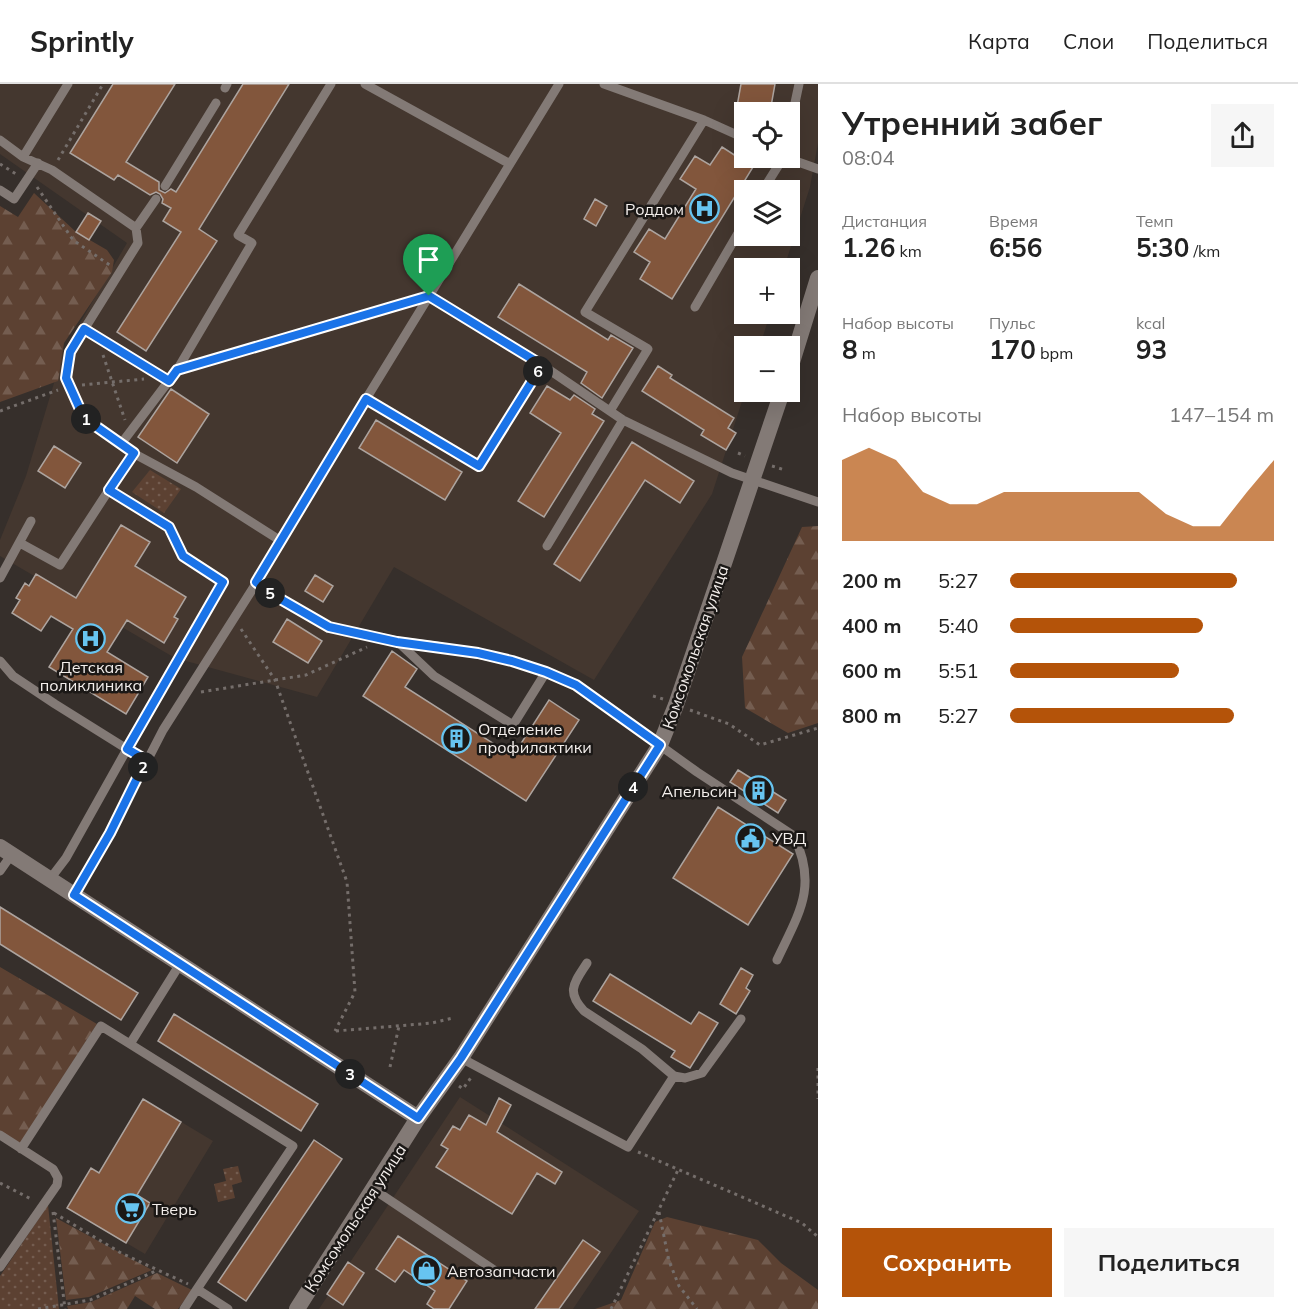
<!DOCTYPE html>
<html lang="ru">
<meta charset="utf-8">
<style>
:root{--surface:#fff;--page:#f6f6f6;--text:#222;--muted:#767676;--line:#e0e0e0;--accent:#b45309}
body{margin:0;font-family:Mulish,sans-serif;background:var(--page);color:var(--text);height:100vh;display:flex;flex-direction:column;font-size:22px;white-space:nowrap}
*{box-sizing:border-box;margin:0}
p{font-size:20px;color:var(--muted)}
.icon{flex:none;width:33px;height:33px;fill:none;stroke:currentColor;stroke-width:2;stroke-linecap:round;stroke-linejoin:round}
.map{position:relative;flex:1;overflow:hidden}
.sheet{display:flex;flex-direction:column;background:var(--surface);width:480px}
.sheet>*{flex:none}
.controls{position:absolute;left:734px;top:18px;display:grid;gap:12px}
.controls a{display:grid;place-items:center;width:66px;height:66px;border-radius:0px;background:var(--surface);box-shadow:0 6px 24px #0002;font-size:30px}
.pin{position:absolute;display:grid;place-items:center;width:51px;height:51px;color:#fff;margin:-62px -26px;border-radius:50% 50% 50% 0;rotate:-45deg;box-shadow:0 0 6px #0007}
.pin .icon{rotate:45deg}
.km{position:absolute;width:30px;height:30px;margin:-15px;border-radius:50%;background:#222;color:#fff;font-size:16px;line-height:30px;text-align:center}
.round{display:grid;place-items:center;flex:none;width:63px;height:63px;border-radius:0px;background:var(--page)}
.headline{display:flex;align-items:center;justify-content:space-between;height:102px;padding:0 24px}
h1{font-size:33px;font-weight:700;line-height:45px}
.stats{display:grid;grid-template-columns:repeat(3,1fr);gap:9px;height:102px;padding:6px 24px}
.stats div{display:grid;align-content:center}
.stats b{font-size:26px;font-weight:700}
.stats small{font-size:16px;font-weight:400}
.stats p{font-size:16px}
.chart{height:168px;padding:12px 24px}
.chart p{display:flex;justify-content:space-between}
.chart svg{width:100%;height:108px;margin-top:6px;fill:var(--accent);opacity:.7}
.action{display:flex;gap:12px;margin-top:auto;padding:12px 24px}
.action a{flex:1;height:69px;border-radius:0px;background:var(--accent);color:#fff;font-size:24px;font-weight:700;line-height:69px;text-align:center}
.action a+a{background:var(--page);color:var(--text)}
ul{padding:0 24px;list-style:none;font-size:20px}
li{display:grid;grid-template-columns:96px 72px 1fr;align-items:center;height:45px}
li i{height:15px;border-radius:8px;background:var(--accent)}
header{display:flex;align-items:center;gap:36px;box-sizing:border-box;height:84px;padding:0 30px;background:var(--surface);border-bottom:2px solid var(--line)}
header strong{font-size:28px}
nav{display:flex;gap:33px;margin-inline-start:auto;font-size:21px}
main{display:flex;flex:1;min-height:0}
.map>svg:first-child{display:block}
.built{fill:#44372f;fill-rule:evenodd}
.green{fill:url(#green-dots)}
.forest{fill:url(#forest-firs)}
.building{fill:#82563c;stroke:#ada49f;stroke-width:1.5}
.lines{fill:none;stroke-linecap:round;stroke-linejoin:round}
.path{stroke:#756e6b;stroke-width:3;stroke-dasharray:3 4.5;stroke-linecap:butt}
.service{stroke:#837a76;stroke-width:9}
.tertiary{stroke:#837a76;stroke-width:16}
.route-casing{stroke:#fff;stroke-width:12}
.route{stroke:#1a73e8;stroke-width:8}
.labels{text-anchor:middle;stroke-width:5;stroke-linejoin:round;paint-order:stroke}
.poi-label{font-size:16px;fill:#f4efec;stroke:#1b1816;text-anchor:start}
.street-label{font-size:16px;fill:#f4efec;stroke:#1b1816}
</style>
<header>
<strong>Sprintly</strong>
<nav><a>Карта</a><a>Слои</a><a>Поделиться</a></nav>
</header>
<main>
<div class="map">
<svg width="818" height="1225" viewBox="0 0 818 1225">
<defs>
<pattern id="green-dots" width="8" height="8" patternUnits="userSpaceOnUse" patternTransform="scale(1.5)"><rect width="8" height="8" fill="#5c4132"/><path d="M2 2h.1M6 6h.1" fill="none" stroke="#745d50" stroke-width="1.8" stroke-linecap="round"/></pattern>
<pattern id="forest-firs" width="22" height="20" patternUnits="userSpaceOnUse" patternTransform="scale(1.5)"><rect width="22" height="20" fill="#5c4132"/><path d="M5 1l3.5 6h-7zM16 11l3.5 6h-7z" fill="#745d50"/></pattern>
</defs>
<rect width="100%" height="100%" fill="#362f2b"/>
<path class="built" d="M0 0H818V59L810 103 784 184H744V230H770L760 262H744L745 308 712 410 594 596 394 483 317 613 175 574 0 472V456L26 392 64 266 127 159 0 70ZM744 28H789V74H744ZM744 106H789V152H744Z
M460 1013 639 1127 573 1225H319Z
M143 1015 213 1057 145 1170 67 1124 91 1084 99 1089Z"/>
<path class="green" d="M150 386 181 405 164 429 132 408Z
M238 1082 242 1098 232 1101 235 1114 218 1118 214 1100 226 1097 223 1085Z
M48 1121 59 1225H0V1192Z"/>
<path class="forest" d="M34 109 76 148 107 166 114 176 112 188 64 259 58 297 0 318V122L18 133Z
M818 442V639L788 649 745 624 742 573 802 443Z
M0 883 97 940 20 1060 0 1048Z
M667 1133 758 1156 781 1179 818 1206V1225H595L621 1216 655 1138Z
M56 1134 152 1186 89 1213 66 1216Z
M157 1189 192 1206 178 1225H155L135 1212 127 1225H68L67 1222 91 1218Z"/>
<path class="building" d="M113 0H175L126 78 159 98V106L165 109 171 105 176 108 243 0H289L199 145 217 157 146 267 117 248 181 148 163 137 171 124 162 119 163 115 160 110 156 108 150 111 118 91 114 96 70 69Z
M741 0H775L770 28H736Z
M722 63 753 83 672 215 640 195 650 178 634 168 649 145 665 155 696 105 680 95 695 72 710 81Z
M595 115 607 122 596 142 584 135Z
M88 129 101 137 89 156 76 148Z
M519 200 608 256 611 251 633 264 602 314 581 299 587 288 498 233Z
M658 282 672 291 670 294 734 334 728 344 736 349 726 366 701 351 704 346 642 307Z
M547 302 570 316 574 311 595 325 592 330 604 337 544 433 518 417 561 349 530 329Z
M171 305 209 330 177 379 138 353Z
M376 336 462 388 445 416 359 364Z
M632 358 694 397 680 419 645 396 580 497 554 480Z
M54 362 81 379 65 404 38 387Z
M121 441 150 458 135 482 186 513 174 533 178 535 164 559 127 536 107 568 148 593 126 630 49 583 73 545 51 532 41 547 12 529 20 516 16 514 25 499 29 502 36 490 76 514Z
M315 491 333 502 323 518 305 507Z
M287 535 322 557 308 579 273 558Z
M392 567 417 585 405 603 513 672 549 616 579 636 526 717 363 612Z
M738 686 786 716 778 729 730 698Z
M718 723 793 770 748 841 673 794Z
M0 823 138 909 121 936 0 860Z
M741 884 753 891 746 904 750 907 736 930 720 920Z
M610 890 691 940 699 928 718 939 690 984 671 973 675 967 593 917Z
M174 930 318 1020 301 1047 158 957Z
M499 1014 511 1021 497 1048 562 1088 555 1100 537 1089 512 1130 436 1083 448 1065 441 1061 453 1042 460 1046 469 1031 486 1041Z
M143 1015 181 1038 137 1111 150 1119 126 1159 67 1124 91 1084 99 1089Z
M314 1056 342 1075 246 1217 218 1198Z
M398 1152 467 1197 449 1225H434L427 1220 435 1207 404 1186 395 1198 376 1185Z
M583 1156 600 1168 559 1225H535Z
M348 1178 364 1189 343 1221 327 1210Z"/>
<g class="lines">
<path class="path" d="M58 76 103 0
M0 80 16 90
M37 103 73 156 111 182
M439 218 533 275
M103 271 125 336
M193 282 411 217
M82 301 144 295
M0 327 58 306
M738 369 745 372
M772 382 785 386
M241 545 275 596 347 798 355 908 335 947
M201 608 306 591 367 563
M653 612 663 615
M690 626 729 640 760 661 818 644
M336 947 432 939 453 934
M390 983 399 942
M818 984V1015
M459 1002 463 1005 472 992
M638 1068 802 1139 818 1153
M0 1099 33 1116
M53 1128 65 1225
M659 1128 669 1177 679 1202 697 1225
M54 1129 121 1169 188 1200
M38 1225 90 1216 158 1186
M611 1225 678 1086"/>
<path class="service" d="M365 0 510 80
M604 0 704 36 744 54
M225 4 227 0
M789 47 799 0
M0 56 23 73 52 86 136 144 138 159 70 268 66 294 84 334 133 369 196 403 281 457
M23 73 68 0
M787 74 818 85
M165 102 216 19
M0 106 14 115 38 79
M763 106 783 74
M136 144 156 115
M695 223 744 139
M84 245 169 297
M366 315 479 382 542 281 623 336 732 389 818 418
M610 327 648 265 585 228 704 36
M121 360 177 286 252 159 238 151 331 0
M109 406 169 443 183 472 223 498 127 665 146 676
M20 459 60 481 133 369
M547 462 623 336
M0 494 31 437
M257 498 271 509 329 543 397 557 436 562 512 577 546 588 576 601 697 688 794 752C818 803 799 829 777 876
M397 557 434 592 513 641 546 588
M0 577 13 592 55 620 127 665 66 774 50 795
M0 787 12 770
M74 811 110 749 163 646 257 498 366 315 559 0
M587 879C575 898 565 907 584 927L642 965 674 992 685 994 702 989 741 935
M130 960 293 1062 197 1205
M461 974 628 1063 674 992
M0 1051 53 1085 58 1094 57 1101 0 1183
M21 1065 101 942 130 960 180 880
M373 1105 500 1190
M184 1225 197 1205 228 1225"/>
<path class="tertiary" d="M789 288 818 194
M0 763 418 1034
M297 1225 418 1034 461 974 660 661 676 621 782 308"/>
</g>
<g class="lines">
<defs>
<path id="route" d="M429 212 542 281 479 382 366 315 256 498 270 509 329 543 397 558 478 569 512 577 546 588 576 601 660 661 461 974 418 1034 74 811 110 749 146 676 127 665 223 498 183 472 169 443 109 406 134 369 84 334 66 294 70 268 84 245 169 297 177 286Z"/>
</defs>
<use href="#route" class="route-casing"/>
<use href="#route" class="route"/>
</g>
<defs>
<symbol id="hospital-ring" viewBox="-11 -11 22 22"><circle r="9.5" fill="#1b1816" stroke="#67c4f0" stroke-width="1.5"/><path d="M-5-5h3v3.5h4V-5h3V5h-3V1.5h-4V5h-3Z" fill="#67c4f0"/></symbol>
<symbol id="building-ring" viewBox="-11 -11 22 22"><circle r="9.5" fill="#1b1816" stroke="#67c4f0" stroke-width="1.5"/><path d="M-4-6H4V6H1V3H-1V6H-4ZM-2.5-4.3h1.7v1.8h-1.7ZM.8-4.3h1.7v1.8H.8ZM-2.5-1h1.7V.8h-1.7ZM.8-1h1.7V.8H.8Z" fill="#67c4f0"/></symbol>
<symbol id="civic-ring" viewBox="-11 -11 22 22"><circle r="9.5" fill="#1b1816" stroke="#67c4f0" stroke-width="1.5"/><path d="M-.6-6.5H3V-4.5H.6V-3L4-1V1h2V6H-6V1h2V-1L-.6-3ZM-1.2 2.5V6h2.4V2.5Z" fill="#67c4f0"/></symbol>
<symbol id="supermarket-ring" viewBox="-11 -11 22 22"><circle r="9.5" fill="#1b1816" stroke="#67c4f0" stroke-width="1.5"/><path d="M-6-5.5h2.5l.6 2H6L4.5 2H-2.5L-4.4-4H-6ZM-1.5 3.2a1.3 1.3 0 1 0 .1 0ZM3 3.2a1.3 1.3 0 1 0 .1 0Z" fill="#67c4f0"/></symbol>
<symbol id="shop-ring" viewBox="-11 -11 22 22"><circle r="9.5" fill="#1b1816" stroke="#67c4f0" stroke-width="1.5"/><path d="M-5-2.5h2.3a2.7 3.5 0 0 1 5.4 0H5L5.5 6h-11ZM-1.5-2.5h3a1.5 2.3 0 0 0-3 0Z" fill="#67c4f0"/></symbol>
</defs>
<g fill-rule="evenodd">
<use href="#hospital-ring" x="688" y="108" width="33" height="33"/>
<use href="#hospital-ring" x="74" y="538" width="33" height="33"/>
<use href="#building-ring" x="440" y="638" width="33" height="33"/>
<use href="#building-ring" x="742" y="690" width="33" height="33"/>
<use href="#civic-ring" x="734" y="738" width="33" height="33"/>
<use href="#supermarket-ring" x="114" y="1108" width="33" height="33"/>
<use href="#shop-ring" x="410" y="1170" width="33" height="33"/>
</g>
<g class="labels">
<g class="poi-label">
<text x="684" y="131" text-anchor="end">Роддом</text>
<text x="91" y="589" text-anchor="middle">Детская<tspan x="91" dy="18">поликлиника</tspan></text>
<text x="478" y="651">Отделение<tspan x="478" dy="18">профилактики</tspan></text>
<text x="737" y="713" text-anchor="end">Апельсин</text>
<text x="772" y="760">УВД</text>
<text x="152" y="1131">Тверь</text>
<text x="447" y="1193">Автозапчасти</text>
</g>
<g class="street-label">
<text transform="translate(695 563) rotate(-71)" y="6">Комсомольская улица</text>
<text transform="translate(355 1134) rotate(-57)" y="6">Комсомольская улица</text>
</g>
</g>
</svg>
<div class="controls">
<a><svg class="icon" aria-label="locate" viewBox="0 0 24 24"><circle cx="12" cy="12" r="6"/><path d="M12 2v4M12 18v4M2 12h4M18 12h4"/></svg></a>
<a><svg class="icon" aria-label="layers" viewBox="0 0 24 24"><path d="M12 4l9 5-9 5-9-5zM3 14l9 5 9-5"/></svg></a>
<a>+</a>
<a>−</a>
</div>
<div class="pin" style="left:429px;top:212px;background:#1e9e55"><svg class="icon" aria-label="arrive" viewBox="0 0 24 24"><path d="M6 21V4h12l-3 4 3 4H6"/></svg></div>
<b class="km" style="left:86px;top:335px">1</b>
<b class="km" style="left:143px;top:683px">2</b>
<b class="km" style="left:350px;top:990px">3</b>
<b class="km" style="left:633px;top:703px">4</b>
<b class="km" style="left:270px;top:509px">5</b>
<b class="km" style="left:538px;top:287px">6</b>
</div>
<section class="sheet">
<div class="headline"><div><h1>Утренний забег</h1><p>08:04</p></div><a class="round"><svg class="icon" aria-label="share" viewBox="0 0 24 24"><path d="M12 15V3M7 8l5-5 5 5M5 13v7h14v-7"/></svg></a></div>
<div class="stats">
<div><p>Дистанция</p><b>1.26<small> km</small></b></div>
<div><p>Время</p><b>6:56</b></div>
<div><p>Темп</p><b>5:30<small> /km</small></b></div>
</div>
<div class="stats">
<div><p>Набор высоты</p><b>8<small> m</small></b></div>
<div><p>Пульс</p><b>170<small> bpm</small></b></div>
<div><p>kcal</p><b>93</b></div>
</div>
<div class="chart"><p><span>Набор высоты</span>147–154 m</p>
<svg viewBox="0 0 160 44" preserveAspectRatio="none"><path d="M0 44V11L10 6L20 11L30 24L40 29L50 29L60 24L70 24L80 24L90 24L100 24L110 24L120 33L130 38L140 38L150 24L160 11V44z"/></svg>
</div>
<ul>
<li><b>200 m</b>5:27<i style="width:86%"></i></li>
<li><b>400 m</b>5:40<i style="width:73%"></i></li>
<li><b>600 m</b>5:51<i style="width:64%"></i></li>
<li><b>800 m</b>5:27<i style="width:85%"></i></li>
</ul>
<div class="action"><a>Сохранить</a><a>Поделиться</a></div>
</section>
</main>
